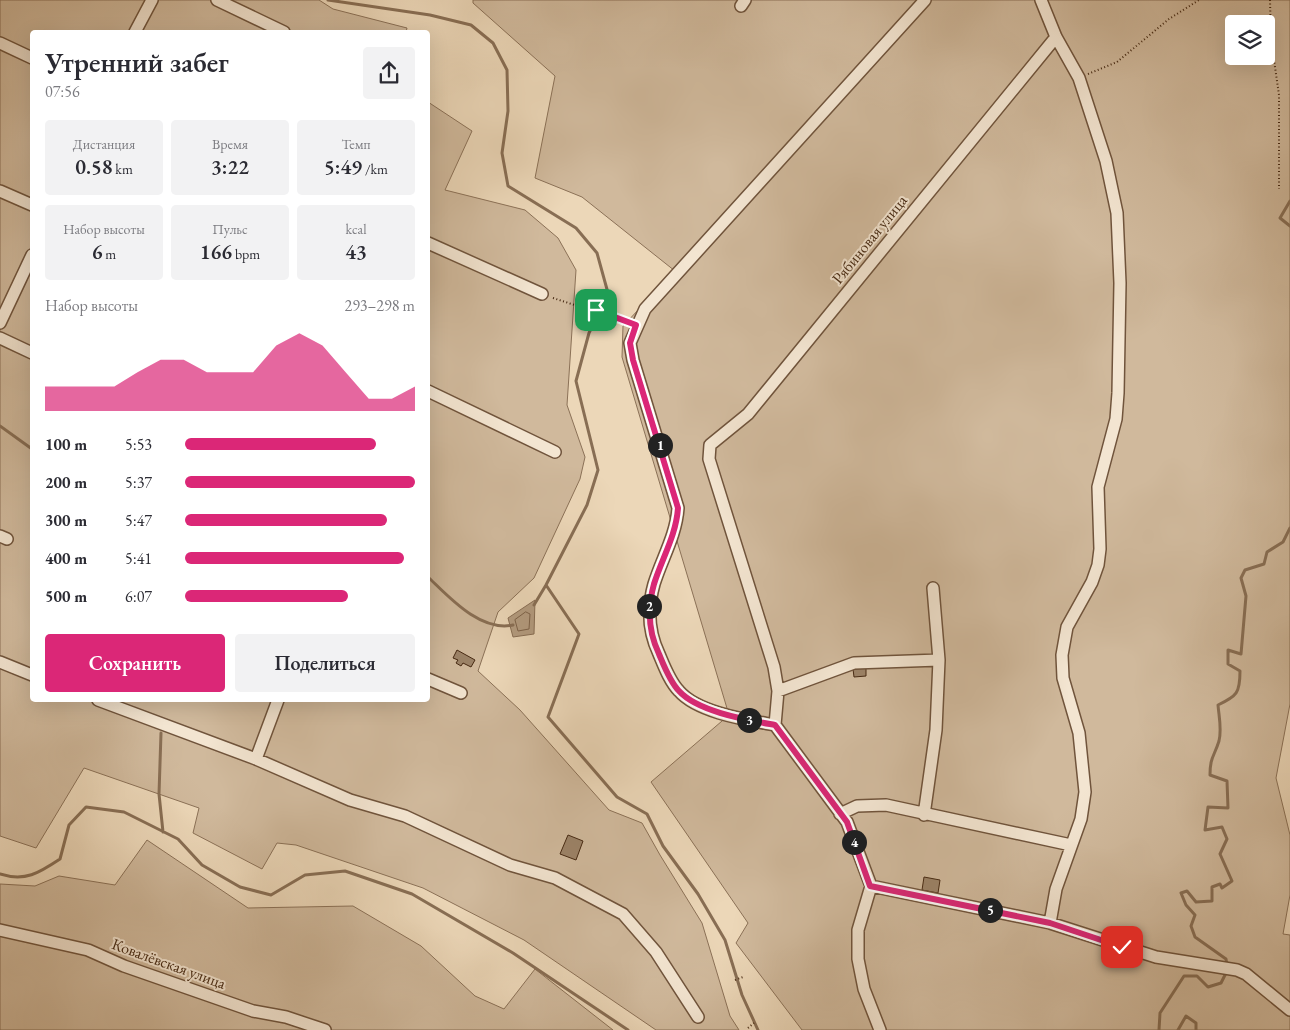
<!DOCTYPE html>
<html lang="ru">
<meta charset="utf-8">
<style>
:root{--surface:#fff;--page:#f2f2f3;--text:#2b2b33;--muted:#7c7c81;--accent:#db2777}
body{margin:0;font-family:"EB Garamond",serif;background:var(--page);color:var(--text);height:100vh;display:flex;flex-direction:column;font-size:19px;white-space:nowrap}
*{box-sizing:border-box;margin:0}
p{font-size:16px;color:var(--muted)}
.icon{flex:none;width:28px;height:28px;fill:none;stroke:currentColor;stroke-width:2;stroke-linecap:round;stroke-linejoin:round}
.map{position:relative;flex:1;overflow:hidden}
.side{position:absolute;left:30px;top:30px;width:400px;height:672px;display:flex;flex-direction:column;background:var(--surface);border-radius:5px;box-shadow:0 5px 20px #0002}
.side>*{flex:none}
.tools{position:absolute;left:1225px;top:15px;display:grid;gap:10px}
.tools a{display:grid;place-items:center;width:50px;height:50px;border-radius:5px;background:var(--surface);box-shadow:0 5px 20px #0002;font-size:25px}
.pin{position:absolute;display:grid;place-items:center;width:42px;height:42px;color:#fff;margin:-21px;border-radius:10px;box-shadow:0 2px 8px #0006}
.km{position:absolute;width:25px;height:25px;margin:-12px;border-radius:50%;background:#222;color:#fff;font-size:14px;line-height:25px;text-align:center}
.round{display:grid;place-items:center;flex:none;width:52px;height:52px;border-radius:5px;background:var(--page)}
.head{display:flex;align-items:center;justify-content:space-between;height:85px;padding:0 15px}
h1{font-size:28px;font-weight:600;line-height:38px}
.metrics{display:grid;grid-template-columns:repeat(3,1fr);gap:8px;height:85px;padding:5px 15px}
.metrics div{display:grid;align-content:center;border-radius:5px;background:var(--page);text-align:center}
.metrics b{font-size:21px;font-weight:600}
.metrics small{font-size:14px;font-weight:400}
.metrics p{font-size:14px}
.chart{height:140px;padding:10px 15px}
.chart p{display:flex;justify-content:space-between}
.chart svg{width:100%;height:90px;margin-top:5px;fill:var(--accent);opacity:.7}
.action{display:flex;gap:10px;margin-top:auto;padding:10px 15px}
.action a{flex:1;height:58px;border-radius:5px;background:var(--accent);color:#fff;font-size:20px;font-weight:600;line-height:58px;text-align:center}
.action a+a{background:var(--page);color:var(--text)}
ul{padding:0 15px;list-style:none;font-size:16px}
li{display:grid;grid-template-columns:80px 60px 1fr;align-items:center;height:38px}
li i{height:12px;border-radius:6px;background:var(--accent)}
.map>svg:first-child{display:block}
.green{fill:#d0b99c;stroke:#8b7157;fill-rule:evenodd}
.water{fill:#b49c80;stroke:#886e54}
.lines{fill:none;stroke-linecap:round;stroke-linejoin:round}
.shore{stroke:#7d6249;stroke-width:1}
.stream{stroke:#886e54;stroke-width:3}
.building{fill:#9c8368;stroke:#462912}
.minor-casing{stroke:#70543c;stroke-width:14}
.path{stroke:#462912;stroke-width:2;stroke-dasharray:1 2.5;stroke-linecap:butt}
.minor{stroke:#f3e5d1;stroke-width:11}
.route-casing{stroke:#fff;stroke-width:10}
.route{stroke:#db2777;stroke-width:6}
.labels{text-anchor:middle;stroke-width:4;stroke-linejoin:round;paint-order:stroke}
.street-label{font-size:16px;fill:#462912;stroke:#f3e5d1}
</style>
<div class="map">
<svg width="1290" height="1030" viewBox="0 0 1290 1030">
<rect width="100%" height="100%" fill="#ecd7b8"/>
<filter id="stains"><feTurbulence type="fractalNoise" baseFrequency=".004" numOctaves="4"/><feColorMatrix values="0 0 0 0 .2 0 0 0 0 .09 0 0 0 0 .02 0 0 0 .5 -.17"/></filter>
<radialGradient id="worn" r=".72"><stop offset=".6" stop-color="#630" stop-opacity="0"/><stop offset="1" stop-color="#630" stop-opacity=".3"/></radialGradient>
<path class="green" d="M0 0H319L333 9 407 28 406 32H32V700H428V102L472 131 445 190 525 210 558 238 576 270 567 405 585 457 580 479 534 578 498 612 478 671 520 710 609 810 642 823 660 855 702 923 730 1016 739 1030H656L524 940 423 888 296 845 277 843 262 869 193 833 199 808 84 768 36 848 0 836Z
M473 0H1290V704L1276 778 1290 835V895L1283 934 1290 935V1030H802L736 943 748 923 651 782 729 715 622 357 623 326 675 271 582 197 535 178 555 76 473 3ZM1234 24H1266V56H1234Z
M147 840 248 908 353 906 421 946 475 996 504 1009 535 969 613 1030H0V884L35 886 59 876 115 885Z"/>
<path class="water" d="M535 600 534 634 513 637 508 618Z"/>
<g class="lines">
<path class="shore" d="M526 612 530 614 529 629 518 631 515 620Z"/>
<path class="stream" d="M328 0 430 15 471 25 493 43 507 70 508 111 502 153 508 186 576 228 597 253 608 293 589 333 576 381 598 470 587 505 546 585 579 634 548 717 617 797 647 814 663 846 698 894 725 940 742 995 758 1030
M1290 201 1280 218 1290 226
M0 426 32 449
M428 577C449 597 480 632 513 625
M534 605 546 585
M161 733 159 794 163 832
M0 874C25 882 39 873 60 859L69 825 86 807 124 812 178 839 202 865 240 887 271 895 305 875 345 871 412 894 513 953 628 1030
M1227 965 1226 959 1195 937 1191 926 1195 915 1186 905 1181 893 1187 891 1196 902 1212 901V887L1220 884 1222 888 1232 881 1220 854 1227 839 1222 827 1205 830 1208 807 1228 808 1227 781 1210 775C1210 757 1214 757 1219 741 1222 729 1219 717 1218 705 1237 696 1240 693 1240 671L1228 664V650L1241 654 1246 596 1241 578 1245 570 1264 564 1267 552 1283 542 1290 528
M1159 1030 1160 1013 1184 976H1197L1208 987 1221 983 1227 971
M1178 1030 1186 1016 1196 1023V1030"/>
</g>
<path class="building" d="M457 650 475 660 471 667 463 663 461 666 456 663 458 660 453 658Z
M866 668V676L854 677 853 669Z
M568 835 583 841 576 860 560 854Z
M924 877 940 880 938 893 922 890Z"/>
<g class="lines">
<defs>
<path id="minor" d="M217 0 284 32
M1041 0 1056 37 1079 78 1106 161 1117 213 1120 283 1118 393 1116 419 1098 487 1100 549 1098 565 1092 582 1067 627 1062 655 1063 678 1079 733 1085 792 1081 819 1056 889 1050 923
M741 6 745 0
M135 32 152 0
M0 43 32 58
M0 191 32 205
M428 243 542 294
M0 323 32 255
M0 338 32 353
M428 391 555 452
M0 536 7 539
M0 662 32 675
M428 679 461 693
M778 691 854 663 939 660
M98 700 256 759 350 800 405 816 510 865 555 878 623 914 656 952 698 1017
M775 725 778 691 774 667 709 459 710 445 748 414 1056 37
M256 759 278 700
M840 814 857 806 886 805 1071 845
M924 815 936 730 939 660 933 588
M871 886 1050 923 1156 957 1237 970 1246 974 1290 1010
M0 930 88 950 124 966 253 1011 286 1017 325 1030
M880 1030 864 989 858 959V930L871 886 847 822 775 725C748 720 698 713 679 691 670 682 664 666 659 654 648 631 647 609 654 584 662 558 676 536 678 508L633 360 630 343 645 309 925 0"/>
</defs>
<use href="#minor" class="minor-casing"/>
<path class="path" d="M1270 0 1271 39 1279 95V189
M1088 74 1117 62 1169 19 1199 0
M553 298 627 322
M735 980 743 977
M748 1028 754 1023"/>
<use href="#minor" class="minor"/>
</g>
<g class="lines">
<defs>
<path id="route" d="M596 310 636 325 630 343 633 360 678 508C676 536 662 558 654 584 647 609 648 631 659 654 664 666 670 682 679 691 698 712 748 720 775 725L847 822 870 886 1050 923 1122 947"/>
</defs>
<use href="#route" class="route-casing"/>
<use href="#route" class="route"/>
</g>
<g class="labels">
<g class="street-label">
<text transform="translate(869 239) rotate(-51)" y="6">Рябиновая улица</text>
<text transform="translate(169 963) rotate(20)" y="6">Ковалёвская улица</text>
</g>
</g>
<rect width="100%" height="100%" filter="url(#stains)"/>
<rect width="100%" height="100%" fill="url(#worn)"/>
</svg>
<div class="tools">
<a><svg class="icon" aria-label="layers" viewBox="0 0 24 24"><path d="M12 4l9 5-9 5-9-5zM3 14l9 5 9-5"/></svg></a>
</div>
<div class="pin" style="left:596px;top:310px;background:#1e9e55"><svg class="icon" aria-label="arrive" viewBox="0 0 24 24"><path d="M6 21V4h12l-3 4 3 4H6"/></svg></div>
<div class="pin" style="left:1122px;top:947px;background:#d93025"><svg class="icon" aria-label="check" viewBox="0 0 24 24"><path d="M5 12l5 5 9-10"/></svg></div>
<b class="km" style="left:660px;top:445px">1</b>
<b class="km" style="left:649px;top:606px">2</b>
<b class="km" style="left:749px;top:720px">3</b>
<b class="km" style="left:854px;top:842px">4</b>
<b class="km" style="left:990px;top:910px">5</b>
<section class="side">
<div class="head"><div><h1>Утренний забег</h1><p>07:56</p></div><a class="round"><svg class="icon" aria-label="share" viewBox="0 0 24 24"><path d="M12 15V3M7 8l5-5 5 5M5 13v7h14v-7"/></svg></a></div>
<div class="metrics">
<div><p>Дистанция</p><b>0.58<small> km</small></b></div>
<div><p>Время</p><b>3:22</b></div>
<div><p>Темп</p><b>5:49<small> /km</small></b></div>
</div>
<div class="metrics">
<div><p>Набор высоты</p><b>6<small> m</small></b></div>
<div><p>Пульс</p><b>166<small> bpm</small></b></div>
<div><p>kcal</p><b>43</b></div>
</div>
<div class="chart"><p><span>Набор высоты</span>293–298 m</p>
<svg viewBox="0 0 160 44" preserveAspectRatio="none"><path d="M0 44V32L10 32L20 32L30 32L40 25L50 19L60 19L70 25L80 25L90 25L100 12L110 6L120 12L130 25L140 38L150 38L160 32V44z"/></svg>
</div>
<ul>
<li><b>100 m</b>5:53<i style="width:83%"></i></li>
<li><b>200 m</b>5:37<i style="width:100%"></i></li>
<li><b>300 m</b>5:47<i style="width:88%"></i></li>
<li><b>400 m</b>5:41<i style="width:95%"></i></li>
<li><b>500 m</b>6:07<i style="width:71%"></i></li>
</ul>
<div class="action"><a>Сохранить</a><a>Поделиться</a></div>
</section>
</div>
